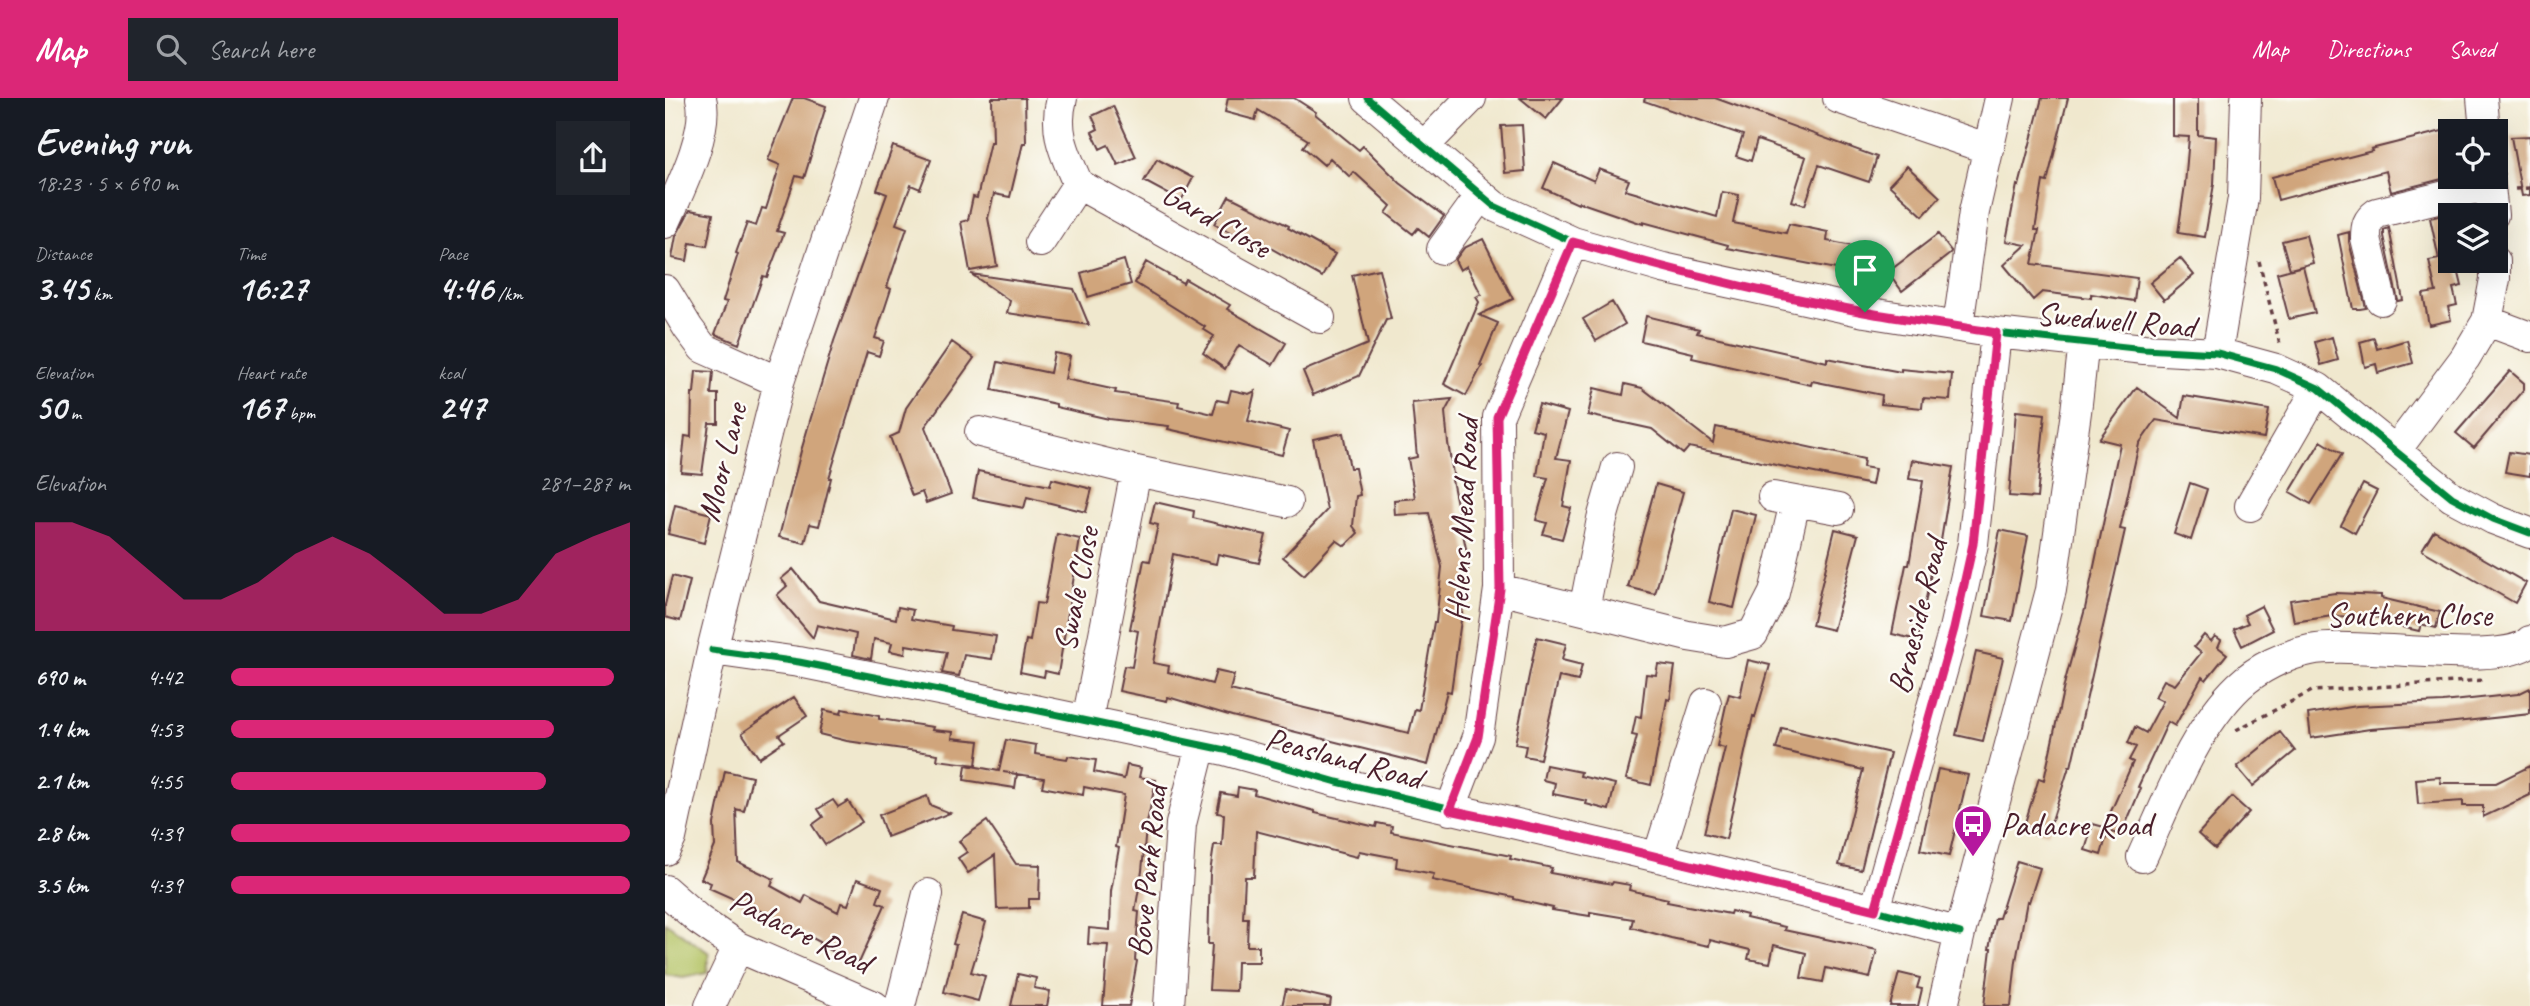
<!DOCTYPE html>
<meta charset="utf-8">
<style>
:root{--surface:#171b24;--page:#20242c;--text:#f1f3f6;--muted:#9ea1a6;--accent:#db2777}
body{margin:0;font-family:Caveat,sans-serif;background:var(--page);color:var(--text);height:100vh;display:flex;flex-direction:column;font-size:26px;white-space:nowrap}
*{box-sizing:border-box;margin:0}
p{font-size:23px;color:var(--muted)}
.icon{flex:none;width:38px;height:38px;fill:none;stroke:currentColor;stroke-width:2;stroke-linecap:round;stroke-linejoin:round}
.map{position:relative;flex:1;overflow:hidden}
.drawer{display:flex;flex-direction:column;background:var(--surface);width:665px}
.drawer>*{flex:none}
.tools{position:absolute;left:1773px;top:21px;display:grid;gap:14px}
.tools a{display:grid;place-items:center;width:70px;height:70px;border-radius:0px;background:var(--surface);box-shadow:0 7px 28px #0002;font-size:35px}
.pin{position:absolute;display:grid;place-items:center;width:60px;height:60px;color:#fff;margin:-72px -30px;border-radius:50% 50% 50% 0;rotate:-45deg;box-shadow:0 0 7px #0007}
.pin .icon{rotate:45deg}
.round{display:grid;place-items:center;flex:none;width:74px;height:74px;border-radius:0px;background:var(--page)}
.head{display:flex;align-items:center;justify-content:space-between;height:119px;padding:0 35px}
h1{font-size:38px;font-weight:700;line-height:52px}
.figures{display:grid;grid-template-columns:repeat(3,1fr);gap:10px;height:119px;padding:7px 35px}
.figures div{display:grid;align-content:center}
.figures b{font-size:35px;font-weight:700}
.figures small{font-size:19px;font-weight:400}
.figures p{font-size:19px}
.chart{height:196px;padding:14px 35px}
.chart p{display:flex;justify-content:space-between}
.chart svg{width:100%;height:126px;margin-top:7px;fill:var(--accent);opacity:.7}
ul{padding:0 35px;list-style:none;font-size:23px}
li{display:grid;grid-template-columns:112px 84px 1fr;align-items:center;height:52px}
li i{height:18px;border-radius:9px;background:var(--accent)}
header{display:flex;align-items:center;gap:42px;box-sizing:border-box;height:98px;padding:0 35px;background:var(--accent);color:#fff}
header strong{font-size:33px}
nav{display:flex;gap:38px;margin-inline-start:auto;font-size:24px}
.search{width:490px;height:63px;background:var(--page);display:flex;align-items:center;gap:18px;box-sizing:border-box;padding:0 24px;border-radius:0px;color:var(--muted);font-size:26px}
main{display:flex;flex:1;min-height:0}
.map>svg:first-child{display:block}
.green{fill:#b4c365;stroke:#7f7148;stroke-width:2}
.building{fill:#d0a57c}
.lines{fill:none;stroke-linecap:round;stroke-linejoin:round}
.minor-casing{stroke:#633d43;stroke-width:32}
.path{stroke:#633d43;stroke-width:3.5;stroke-dasharray:5 5;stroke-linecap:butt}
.minor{stroke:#fff;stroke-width:30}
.cycleway-casing{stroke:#fdfcf7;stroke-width:11}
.cycleway{stroke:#00873e;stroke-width:7}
.route-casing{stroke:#fff;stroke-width:14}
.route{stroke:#db2777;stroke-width:9}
.labels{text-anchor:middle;stroke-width:5;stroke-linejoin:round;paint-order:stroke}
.street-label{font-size:33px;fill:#4a1f2b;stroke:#fdfcf7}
.poi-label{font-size:33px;fill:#4a1f2b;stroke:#fdfcf7;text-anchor:start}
</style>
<header>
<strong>Map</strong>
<div class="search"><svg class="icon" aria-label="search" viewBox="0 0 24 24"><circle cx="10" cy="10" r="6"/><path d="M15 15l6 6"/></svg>Search here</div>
<nav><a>Map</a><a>Directions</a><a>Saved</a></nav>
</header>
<main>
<section class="drawer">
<div class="head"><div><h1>Evening run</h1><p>18:23 · 5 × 690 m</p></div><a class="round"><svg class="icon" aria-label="share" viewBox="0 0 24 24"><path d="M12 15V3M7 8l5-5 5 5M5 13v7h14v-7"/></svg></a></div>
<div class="figures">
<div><p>Distance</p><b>3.45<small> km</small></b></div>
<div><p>Time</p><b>16:27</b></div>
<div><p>Pace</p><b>4:46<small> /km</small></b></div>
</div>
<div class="figures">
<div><p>Elevation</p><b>50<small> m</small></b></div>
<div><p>Heart rate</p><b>167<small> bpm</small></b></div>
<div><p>kcal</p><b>247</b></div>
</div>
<div class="chart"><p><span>Elevation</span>281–287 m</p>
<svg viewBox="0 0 160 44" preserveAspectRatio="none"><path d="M0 44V6L10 6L20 11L30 22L40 33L50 33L60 27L70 17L80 11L90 17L100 27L110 38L120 38L130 33L140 17L150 11L160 6V44z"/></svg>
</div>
<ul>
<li><b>690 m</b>4:42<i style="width:96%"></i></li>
<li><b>1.4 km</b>4:53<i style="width:81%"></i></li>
<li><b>2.1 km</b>4:55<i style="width:79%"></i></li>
<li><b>2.8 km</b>4:39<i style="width:100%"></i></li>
<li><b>3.5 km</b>4:39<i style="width:100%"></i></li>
</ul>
</section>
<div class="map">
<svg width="1865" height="908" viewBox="0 0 1865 908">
<rect width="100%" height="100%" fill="#fdfcf7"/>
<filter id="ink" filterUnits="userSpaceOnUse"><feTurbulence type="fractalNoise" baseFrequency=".0143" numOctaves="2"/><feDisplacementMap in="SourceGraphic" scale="14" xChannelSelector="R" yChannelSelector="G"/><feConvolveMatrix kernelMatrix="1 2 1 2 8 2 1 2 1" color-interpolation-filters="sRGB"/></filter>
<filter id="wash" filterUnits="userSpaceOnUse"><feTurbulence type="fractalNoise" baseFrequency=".00686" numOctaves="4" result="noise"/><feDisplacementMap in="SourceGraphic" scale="28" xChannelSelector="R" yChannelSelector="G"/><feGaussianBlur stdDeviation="1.57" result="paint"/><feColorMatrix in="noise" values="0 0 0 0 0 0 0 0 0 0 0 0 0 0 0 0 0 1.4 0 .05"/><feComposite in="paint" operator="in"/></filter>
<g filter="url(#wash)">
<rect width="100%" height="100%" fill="#f0e8ce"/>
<path class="green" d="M0 824 44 855 42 875 18 880 0 877Z"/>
<g id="blocks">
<path class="building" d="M128 0H139L161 8 139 80 131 78 112 133 119 135 102 179 98 178 74 246 50 236 62 204 58 203 73 156 71 155 82 125 91 128 97 110 101 111 115 67 103 62Z
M327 0H360L361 45H358L345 99 329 96 323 120 332 168 305 173 296 124 303 122 308 99 312 100 325 44H328Z
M563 0H629L651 14 650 16 694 52 698 48 735 85 779 118 764 139 753 130 748 136 721 115 726 108 689 74 685 79 665 60 659 67 638 49 643 42 593 12 590 22 560 14Z
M855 0H898L881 21Z
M980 0H1050L1212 59 1204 84 1154 67 1140 107 1127 103 1141 59 1092 42 1086 63 1071 58 1078 37 979 3Z
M1377 0H1403L1382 84 1378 83 1370 132H1374L1367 166 1472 180 1469 203 1426 196V200L1377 194 1368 202 1339 167 1361 147 1341 143 1352 87 1354 88Z
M1508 0H1533V37L1551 39 1549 86 1540 139 1513 135 1520 87 1524 39 1508 38Z
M448 8 471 59 453 67 443 47 435 51 427 34 433 31 427 18Z
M857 27 860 73 840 75 836 28Z
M1785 31V79L1726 94 1721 73 1613 102 1607 79 1707 53 1706 51Z
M1865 38V97L1857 98 1846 39Z
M228 48 266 62 255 91 246 87 231 126 242 130 222 189 226 191 210 240 219 243 214 258 202 254 164 380H166L154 428 145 426 140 445 114 439 136 353 169 243 222 96 212 92Z
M492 61 528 80 516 103 479 83Z
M889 65 929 83 934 71 964 82 960 92 1052 119 1057 94 1074 97 1068 125 1121 135 1124 126 1163 134 1162 143 1197 150 1192 175 1062 150 1063 147 978 124V126L914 104 913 106 878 90Z
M1242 68 1275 99 1258 118 1224 87Z
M564 98 624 128 623 130 670 156 657 179 600 147 598 151 549 126Z
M25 112 48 116 42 148 25 145 22 163 7 160 11 138Z
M1790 114 1791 117H1785V163H1791L1797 188 1788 190 1792 207 1783 209 1786 222 1764 227 1758 196 1771 194 1764 163 1774 161 1765 120Z
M1724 130 1738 202 1733 203 1719 138V132Z
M1684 134V144L1701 210 1695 211H1688L1673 137Z
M1273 136 1286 153 1285 156 1237 193 1223 174Z
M1641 137 1648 165 1625 171 1617 143Z
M818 141 848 201 814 217 833 225 815 267 817 268 801 298 779 286 814 204 811 199 816 196 802 168 795 172 790 162 799 150Z
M1515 160 1529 177 1499 202 1485 185Z
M459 162 466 186 423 199 416 175Z
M481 164 518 185 520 181 565 207 562 211 621 245 608 267 574 247 560 271 538 255 549 238 538 231 540 229 470 185Z
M1638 168 1650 215 1624 221 1612 175Z
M714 171 726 221 721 222 694 278 648 297 638 273 703 246 687 177Z
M306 176 409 191 424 227 342 215 345 203Z
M947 204 960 226 931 243 918 221Z
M981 218 1034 231 1032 235 1162 264V260L1236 274V271L1287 276 1285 302 1258 300 1257 310 1216 306 1217 297 1147 283 1146 287 1027 260 1028 255 976 243Z
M1667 239 1673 262 1656 267 1650 244Z
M1709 240 1712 251 1742 242 1748 265 1713 275 1711 266 1700 269 1695 244Z
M287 244 309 260 260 329 286 396 261 405 257 394 247 398 225 339 234 335 241 310Z
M389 255 405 258 400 281 451 292 450 295 514 304 513 308 548 316 552 302 563 304 566 292 584 296 590 293 583 323 624 333 617 357 503 331 504 328 444 321 391 309V306L327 292 333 264 385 275Z
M31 273 48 274 46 296H53V325H44L37 376 16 374 20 338 26 339 27 295H29Z
M1845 273 1859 285V291L1809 350 1791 335Z
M960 286 977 290 1048 345 1051 329 1199 361 1198 369 1210 371 1207 387 1024 349 1018 356 987 331 923 317 929 290 958 297Z
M1472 289 1515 320 1519 298 1604 312 1599 340 1491 322 1474 346 1455 431 1460 432 1406 669H1404L1383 735 1359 728 1374 680 1379 682 1400 583 1420 511 1455 346 1434 341Z
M787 301 780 314 783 345 789 382H787L804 465 786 594 782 593 763 667 567 618 503 599 502 603 454 593 459 568 467 569 473 533 465 531 479 462 485 463 493 427 485 425 490 404 529 413 528 420 601 437 594 465 553 456 551 466 508 456 488 565 504 568 503 574 547 586 551 573 569 577 565 592 744 635 750 611 754 612 769 524H771L777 469 764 415 730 417 729 402 750 400 743 361 752 359 747 305Z
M874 306 903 314 891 360 906 362 898 408 906 410 897 441 878 436 882 425 871 422 883 380 872 378 879 334 867 331Z
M1351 313 1380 316 1372 400 1344 398Z
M678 335 685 370H690L695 397 691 398 688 428 693 435 680 448 671 442 639 477 618 459 662 412 648 341Z
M1656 343 1677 356 1646 406 1625 394Z
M1844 354 1865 357V378L1840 374Z
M1247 362 1288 369 1274 455 1270 454 1253 542 1227 536 1241 467H1244L1258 383 1244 381Z
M313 373 385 388 387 381 427 391 421 414 362 399 359 410 308 400Z
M1525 385 1542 391 1526 442 1509 436Z
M991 386 1018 394 990 496 963 489Z
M1698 386 1712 393 1690 435 1676 427Z
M10 407 46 416 39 445 3 436Z
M1066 411 1091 417 1069 510 1044 504Z
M1170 431 1193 437 1168 532 1147 527Z
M1335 432 1363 438 1347 523 1319 518Z
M1769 432 1861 485 1850 505 1757 452Z
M392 436 415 441 393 576 380 573 379 579 355 574 361 542 365 543 371 505 379 506Z
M128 471 154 503 231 521 233 509 248 512 246 521 287 528 286 532 331 538 327 561 299 557 294 578 277 575 282 554 241 547 240 556 225 553 227 545 209 541 206 561 188 557 191 536 152 527 148 540 112 497 122 488 116 481Z
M7 478 25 483 15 523 0 519V507Z
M1670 495 1716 497V500L1775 514 1771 530 1756 526 1754 533 1728 527 1729 520 1667 518 1629 524 1625 502Z
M1596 508 1608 532 1577 548 1569 531 1583 525 1579 517Z
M1539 537 1546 543 1550 538 1556 542 1553 549 1562 556 1541 582 1537 579 1510 628 1503 624 1473 689 1476 690 1456 737 1443 733 1436 757 1420 752 1428 726 1439 729 1468 664 1464 662 1471 649 1463 645 1470 629 1481 635 1498 603 1490 599 1499 582 1510 587 1536 555 1529 549Z
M872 539 901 546 897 562 917 567 913 583 894 579 875 661 859 658 861 648 850 646Z
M1311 554 1338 560 1318 643 1291 637Z
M1083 562 1105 567 1090 619 1088 618 1061 741 1039 735 1060 650 1052 648 1061 607 1064 596 1075 599Z
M993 566 1010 568 1005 602 1002 601 986 687 961 681 972 638 967 637 971 618 976 619 981 576 991 577Z
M1865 590V616L1772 626 1705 631 1646 640 1643 616 1692 608 1778 604 1853 596Z
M129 599 142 618 114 637 119 643 94 660 77 635Z
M177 611 214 618V621L268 629 267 632 288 634 287 640 314 643 311 667 272 662 273 656 182 643 154 636 159 612 176 616Z
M1117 630 1225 655 1196 772 1174 767 1198 672 1111 651Z
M1615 634 1630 653 1588 688 1572 669Z
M341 642 371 647 370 656 402 661 403 658 431 662 429 674 459 681 462 667 476 670 474 679 491 682 481 730 477 773 470 813 474 814 470 862 472 863 464 908H438L443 847 423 846 424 830 445 832 446 793 454 750 451 749 459 697 419 689 418 697 377 689 379 680 338 674 352 676 350 690 299 682 301 667 334 673Z
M881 667 916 674 915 678 950 686 944 712 921 706 922 703 888 696 890 685 878 682Z
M1865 668V697L1818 719V708H1798V703L1753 706 1751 681 1775 679 1776 685H1831Z
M1273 671 1303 677 1284 758 1255 752Z
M60 673 87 679 79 713 71 711 73 764 109 781 106 788 137 805 141 797 173 814 176 805 183 807 192 781 217 790 212 804 220 807 194 865 154 847 155 844 107 818 44 790 46 785 36 781 50 748 49 726Z
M573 689 590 692 589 696 650 713V715L711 729 712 725 727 728 726 734 846 758 845 761 887 770 885 775 947 786 948 784 965 787 964 792 1003 801 1002 804 1065 816 1066 813 1082 817 1081 820 1120 829 1119 832 1212 852 1205 880 1161 870 1158 884 1136 880 1141 855 1109 847 1105 865 1083 861 1085 852 1045 842 1044 848 1006 840 966 829 968 821 925 814V818L887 812 888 810 849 801V799L767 782 769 776 731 769 732 760 694 753 692 759 591 733 589 779H580L578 820H583L582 848H594V864H572L571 893 544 892 547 846H543L545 775 549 747H557L559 716 552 715 556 695 572 698Z
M262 698 265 707 285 715 222 739 214 717Z
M1567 699 1584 714 1550 751 1533 736Z
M168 702 173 709 183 703 197 724 160 747 147 727 158 719 153 711Z
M322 723 351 766 375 767 374 801H364V810L332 811 330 757 303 775 293 760 302 754 294 743Z
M1352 763 1375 770 1364 804 1362 803 1351 863 1346 908H1319L1326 851H1324L1330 820H1334Z
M297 817 321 824 306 874 320 878 313 903 279 894 291 847 288 846Z
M1234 875 1255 880 1252 890 1257 891 1253 908H1225Z
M353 876 371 880 369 890 385 893 382 908H346Z
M621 891 666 901 665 908H617Z"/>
</g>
</g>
<g filter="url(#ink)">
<use href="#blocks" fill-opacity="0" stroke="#633d43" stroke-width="2"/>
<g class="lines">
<defs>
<path id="minor" d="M397 0C388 33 400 56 413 86L655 220
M702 0 829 108 908 144 998 170 1200 214 1331 235 1479 251 1552 255 1611 271 1653 290 1787 399 1828 421 1865 435
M1173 0 1324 51
M1817 0 1820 33
M759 48 806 0
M1824 79 1828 117
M0 125C14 93 45 33 36 0
M375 144 413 86
M777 151 816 97
M0 192 23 230 38 250 114 284
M1716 202 1701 140C1701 128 1702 122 1712 115L1824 87
M1822 223 1865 239
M1293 228 1309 114 1335 0
M1552 255 1578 100 1581 0
M315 334 471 373 622 404
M1731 352 1800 260 1822 223 1830 181V163
M1108 399 1173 411
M1585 408 1653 290
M834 491 1023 538 1060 544 1088 536 1109 495 1130 404
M919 512 937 421 952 369
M47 552 134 564 279 593 560 652 672 684 993 759 1210 812 1295 835
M422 623 471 373
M785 712 813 639 834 491 833 319 908 144
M0 752 6 740 47 552 114 284 209 0
M993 759 1041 605
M1477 759C1503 703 1529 631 1574 588 1593 570 1620 557 1645 552 1692 542 1839 571 1865 543
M0 792 34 822 73 849 209 908
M1210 812 1289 531 1308 446 1331 235
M45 908 73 849
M235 908 263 796
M504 908 516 726 536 647
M1278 908 1295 835 1386 492 1411 314 1419 243"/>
</defs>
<use href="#minor" class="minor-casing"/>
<path class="path" d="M1850 91 1865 90
M1594 163 1615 247
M1571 632 1647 593 1820 582"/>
<use href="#minor" class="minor"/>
<defs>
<path id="cycleway" d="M702 0 829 108 908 144 998 170 1200 214 1331 235 1479 251 1552 255 1611 271 1653 290 1787 399 1828 421 1865 435
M47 552 134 564 279 593 560 652 672 684 993 759 1210 812 1295 835"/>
</defs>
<use href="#cycleway" class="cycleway-casing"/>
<use href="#cycleway" class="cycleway"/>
</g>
</g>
<g class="lines" filter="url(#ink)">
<defs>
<path id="route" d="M908 144C1004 172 1101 196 1199 214 1243 222 1287 227 1331 235L1308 446 1289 531 1210 812 907 738 785 712 813 639 835 491 832 319Z"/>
</defs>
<use href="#route" class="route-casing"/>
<use href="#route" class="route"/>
</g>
<defs>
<symbol id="bus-pin" viewBox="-11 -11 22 30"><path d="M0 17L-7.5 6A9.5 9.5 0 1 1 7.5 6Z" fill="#b5179e" stroke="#fdfcf7"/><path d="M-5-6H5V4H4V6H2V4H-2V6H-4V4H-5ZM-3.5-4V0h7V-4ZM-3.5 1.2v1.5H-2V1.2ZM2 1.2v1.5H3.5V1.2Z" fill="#fff"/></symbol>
</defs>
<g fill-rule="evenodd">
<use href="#bus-pin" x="1286" y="704" width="44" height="60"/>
</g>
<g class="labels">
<g class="street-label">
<text transform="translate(552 121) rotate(30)" y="12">Gard Close</text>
<text transform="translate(1451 221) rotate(5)" y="12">Swedwell Road</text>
<text transform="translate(56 364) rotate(-76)" y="12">Moor Lane</text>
<text transform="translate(796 422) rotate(-87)" y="12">Helens Mead Road</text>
<text transform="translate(410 491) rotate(-79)" y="12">Swale Close</text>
<text x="1744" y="528">Southern Close</text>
<text transform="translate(1251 518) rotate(-76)" y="12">Braeside Road</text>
<text transform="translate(679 659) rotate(15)" y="12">Peasland Road</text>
<text transform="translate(481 773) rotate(-84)" y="12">Bove Park Road</text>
<text transform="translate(136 832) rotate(26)" y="12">Padacre Road</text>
</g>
<g class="poi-label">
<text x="1335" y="738">Padacre Road</text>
</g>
</g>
</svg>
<div class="tools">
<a><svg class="icon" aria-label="locate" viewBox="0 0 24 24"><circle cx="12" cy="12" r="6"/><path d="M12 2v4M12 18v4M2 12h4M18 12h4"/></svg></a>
<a><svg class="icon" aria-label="layers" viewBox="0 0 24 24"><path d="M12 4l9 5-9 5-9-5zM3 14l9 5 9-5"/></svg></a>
</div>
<div class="pin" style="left:1200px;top:214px;background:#1e9e55"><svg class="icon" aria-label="arrive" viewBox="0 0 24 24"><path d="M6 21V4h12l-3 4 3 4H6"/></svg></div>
</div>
</main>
